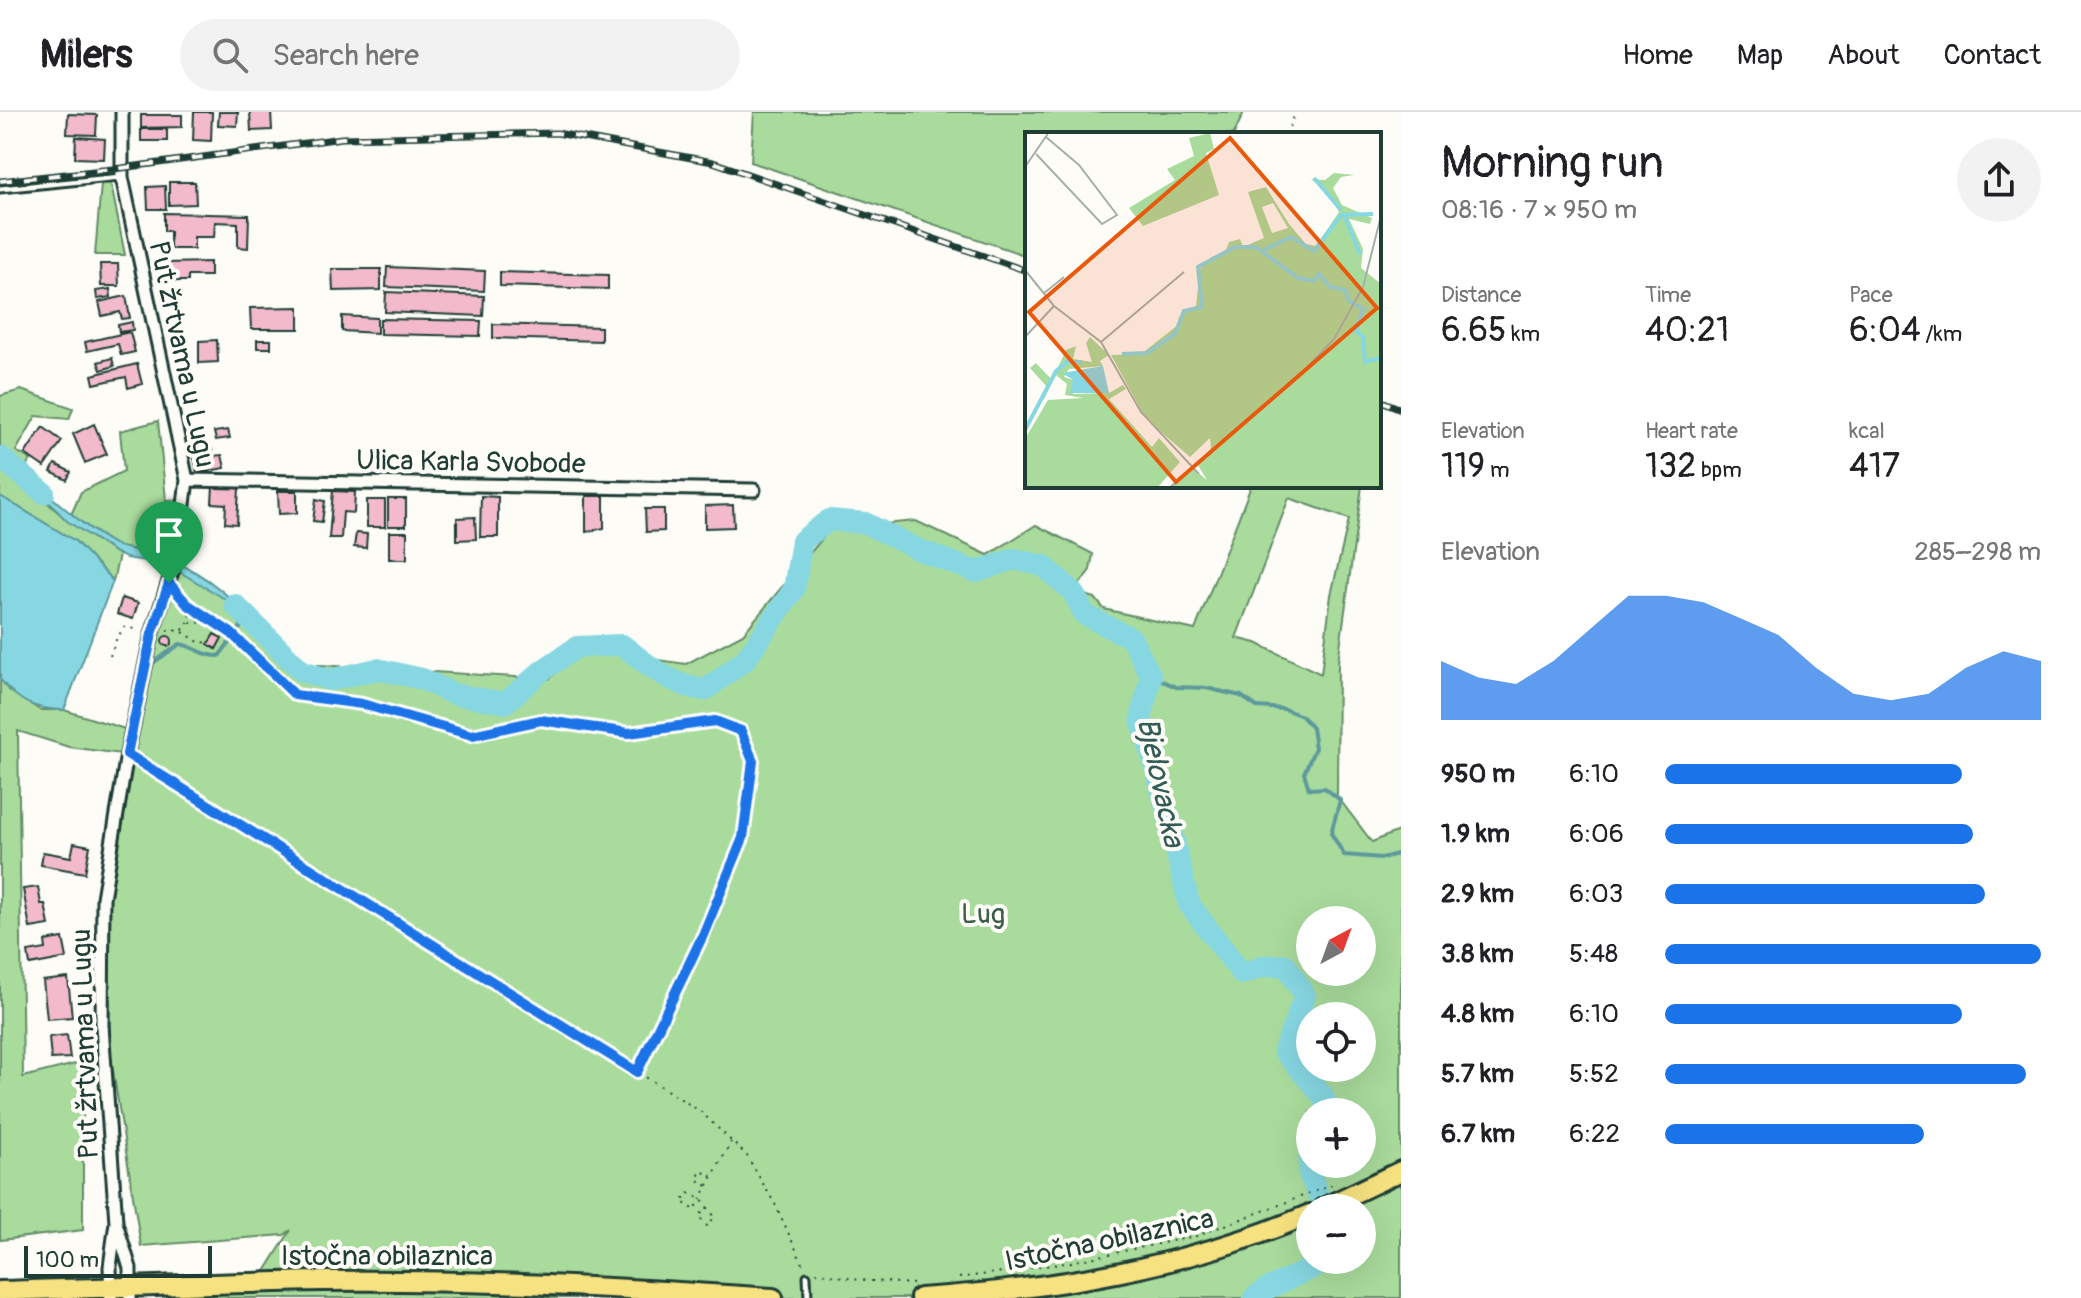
<!DOCTYPE html>
<meta charset="utf-8">
<style>
:root{--surface:#fff;--page:#f2f2f2;--text:#202124;--muted:#757577;--line:#e0e0e0;--accent:#1a73e8}
body{margin:0;font-family:Pangolin,sans-serif;background:var(--page);color:var(--text);height:100vh;display:flex;flex-direction:column;font-size:30px;white-space:nowrap}
*{box-sizing:border-box;margin:0}
p{font-size:26px;color:var(--muted)}
.icon{flex:none;width:44px;height:44px;fill:none;stroke:currentColor;stroke-width:2;stroke-linecap:round;stroke-linejoin:round}
.map{position:relative;flex:1;overflow:hidden}
.drawer{display:flex;flex-direction:column;background:var(--surface);width:680px}
.drawer>*{flex:none}
.needle{width:52px;rotate:41deg}
.fabs{position:absolute;left:1296px;top:794px;display:grid;gap:16px}
.fabs a{display:grid;place-items:center;width:80px;height:80px;border-radius:50%;background:var(--surface);box-shadow:0 8px 32px #0002;font-size:40px}
.scale{position:absolute;left:24px;bottom:20px;width:188px;box-sizing:border-box;padding-left:8px;border:4px solid #1f3d34;border-top:0;font-size:22px;line-height:28px;white-space:nowrap;color:#1f3d34;-webkit-text-stroke:6px #fdfcf7;paint-order:stroke}
.pin{position:absolute;display:grid;place-items:center;width:68px;height:68px;color:#fff;margin:-82px -34px;border-radius:50% 50% 50% 0;rotate:-45deg;box-shadow:0 0 8px #0007}
.pin .icon{rotate:45deg}
.round{display:grid;place-items:center;flex:none;width:84px;height:84px;border-radius:42px;background:var(--page)}
.summary{display:flex;align-items:center;justify-content:space-between;height:136px;padding:0 40px}
h1{font-size:44px;font-weight:600;line-height:60px}
.figures{display:grid;grid-template-columns:repeat(3,1fr);gap:12px;height:136px;padding:8px 40px}
.figures div{display:grid;align-content:center}
.figures b{font-size:34px;font-weight:600}
.figures small{font-size:22px;font-weight:400}
.figures p{font-size:22px}
.chart{height:224px;padding:16px 40px}
.chart p{display:flex;justify-content:space-between}
.chart svg{width:100%;height:144px;margin-top:8px;fill:var(--accent);opacity:.7}
ul{padding:0 40px;list-style:none;font-size:26px}
li{display:grid;grid-template-columns:128px 96px 1fr;align-items:center;height:60px}
li i{height:20px;border-radius:10px;background:var(--accent)}
header{display:flex;align-items:center;gap:48px;box-sizing:border-box;height:112px;padding:0 40px;background:var(--surface);border-bottom:2px solid var(--line)}
header strong{font-size:38px}
nav{display:flex;gap:44px;margin-inline-start:auto;font-size:28px}
.search{width:560px;height:72px;background:var(--page);display:flex;align-items:center;gap:20px;box-sizing:border-box;padding:0 28px;border-radius:44px;color:var(--muted);font-size:30px}
main{display:flex;flex:1;min-height:0}
.map>svg:first-child{display:block}
.green{fill:#a9db9c;stroke:#648c68;stroke-width:2;fill-rule:evenodd}
.water{fill:#87d7e2;stroke:#5d999c;stroke-width:2}
.lines{fill:none;stroke-linecap:round;stroke-linejoin:round}
.stream{stroke:#5d999c;stroke-width:4}
.river{stroke:#87d7e2;stroke-width:22}
.building{fill:#f3bacc;stroke:#1f3d34;stroke-width:2}
.lane-casing{stroke:#1f3d34;stroke-width:11}
.street-casing{stroke:#1f3d34;stroke-width:17}
.primary-casing{stroke:#1f3d34;stroke-width:24}
.path{stroke:#1f3d34;stroke-width:2;stroke-dasharray:2 6;stroke-linecap:butt}
.lane{stroke:#fdfcf7;stroke-width:5}
.street{stroke:#fdfcf7;stroke-width:11}
.primary{stroke:#f7e281;stroke-width:18}
.rail-casing{stroke:#1f3d34;stroke-width:7}
.rail{stroke:#fdfcf7;stroke-width:4;stroke-dasharray:12;stroke-linecap:butt}
.route-casing{stroke:#fff;stroke-width:16}
.route{stroke:#1a73e8;stroke-width:10}
.labels{text-anchor:middle;stroke-width:8;stroke-linejoin:round;paint-order:stroke}
.street-label{font-size:28px;fill:#1f3d34;stroke:#fdfcf7}
.park-label{font-size:28px;fill:#3b5d49;stroke:#fdfcf7}
.water-label{font-size:30px;font-style:italic;fill:#345c57;stroke:#fdfcf7}
.inset-river{fill:none;stroke:#87d7e2;stroke-width:4}
.inset-road{fill:none;stroke:#a4b0a9;stroke-width:2}
.view{fill:#e8590c;fill-opacity:0.15;stroke:#e8590c;stroke-width:4}
.inset-edge{fill:none;stroke:#1f3d34;stroke-width:4}
</style>
<header>
<strong>Milers</strong>
<div class="search"><svg class="icon" aria-label="search" viewBox="0 0 24 24"><circle cx="10" cy="10" r="6"/><path d="M15 15l6 6"/></svg>Search here</div>
<nav><a>Home</a><a>Map</a><a>About</a><a>Contact</a></nav>
</header>
<main>
<div class="map">
<svg width="1401" height="1186" viewBox="0 0 1401 1186">
<rect width="100%" height="100%" fill="#fdfcf7"/>
<filter id="ink" filterUnits="userSpaceOnUse"><feTurbulence type="fractalNoise" baseFrequency=".0125" numOctaves="2"/><feDisplacementMap in="SourceGraphic" scale="16" xChannelSelector="R" yChannelSelector="G"/><feConvolveMatrix kernelMatrix="1 2 1 2 8 2 1 2 1" color-interpolation-filters="sRGB"/></filter>
<g filter="url(#ink)">
<path class="green" d="M754 0H1244L1234 22H1027V144L751 50Z
M101 72H111L125 143H95Z
M21 278 73 296 69 307 36 304 16 339 31 348 21 361C47 397 83 420 119 443L113 469 75 429 0 384V284Z
M158 309 166 388 181 387 172 448 146 439 117 435 71 403 81 380 124 359 120 319Z
M1251 374H1362L1338 550 1337 684 1372 730 1401 718V1186H177L257 1172 291 1118 284 1123 141 1134 109 933 108 789 143 578 167 489 179 456 207 472 304 552 549 567 581 537 686 552 743 522 830 417 916 409 988 443 1036 413 1093 442 1090 458 1074 480 1095 486 1104 497 1195 518ZM1289 386 1349 407 1331 483 1321 562 1256 531 1236 526ZM1310 808H1362V860H1310ZM1310 904H1362V956H1310ZM1310 1000H1362V1052H1310ZM1310 1096H1362V1148H1310Z
M0 567 10 579 40 598H64L125 617 121 642 69 635 18 619 23 965 83 950V1118L0 1128Z"/>
<path class="water" d="M21 361C53 383 79 413 114 432 126 439 143 438 156 442 195 455 228 480 255 512L225 487 166 452 126 446 116 441 67 409Z
M0 384 75 429 113 469 64 598C35 598 18 590 0 567Z"/>
<g class="lines">
<path class="stream" d="M150 553 180 532C194 534 204 545 219 544L239 518 246 504
M1151 564 1176 575 1206 576 1241 584 1257 595 1284 597 1302 604 1312 616 1315 636 1304 661 1309 677 1325 676 1340 688 1331 721 1344 743 1382 746 1401 741
M108 789 140 604
M108 806 109 933 123 1116"/>
<path class="river" d="M0 345 44 381
M235 493 302 559 330 568 377 557 422 567 453 582 505 591 543 558 577 535 622 533C648 553 671 574 705 578L745 548 794 477 802 429 829 408 865 411 917 437 976 460 1014 447 1044 454 1073 480 1085 503 1131 526 1151 564 1141 607 1158 663 1189 792 1242 862 1263 854 1286 853 1305 884 1284 939 1322 983 1330 1000
M1310 1042 1309 1061 1324 1096
M1254 1186 1269 1176 1330 1148"/>
</g>
<path class="building" d="M194 0H212L211 29 193 28Z
M219 0H238L237 14 218 13Z
M250 0H271L272 18 251 19Z
M68 2 97 3 96 23 67 22Z
M141 3H182V15L141 16Z
M141 17H167V29H141Z
M76 25 105 27 104 47 75 46Z
M169 70H195L196 92 169 93Z
M165 74 166 97H148L147 75Z
M164 101 249 103 248 136 238 135V111L215 110 214 125H194V137H170V119H164Z
M210 150V164H188V169H166V151Z
M100 152H118L119 174H101Z
M387 155 485 159 484 179 386 175Z
M332 157H381V178L333 179Z
M500 160 608 163V177L500 174Z
M110 177 111 185 97 187 96 179Z
M386 180 484 184 483 204 385 200Z
M126 184 130 206 122 207 120 200 102 204 99 190Z
M299 195V217H251L250 196Z
M342 204 377 206V221L342 219Z
M380 207 481 209 480 224 380 222Z
M132 210 133 218 119 220 118 213Z
M493 212 601 215V229L493 226Z
M130 220 135 240 121 243 118 232 87 239 85 230Z
M217 228 218 250 199 251V229Z
M257 228H271V236H257Z
M112 246 114 254 101 258 98 250Z
M137 252 142 272 128 276 126 265 94 272 92 263Z
M94 312 107 342 85 351 73 322Z
M43 315 62 329 44 355 25 342Z
M228 318 230 326 216 328 214 320Z
M212 337 213 344 222 343 225 356 197 361 193 340Z
M55 352 71 360 67 368 51 360Z
M213 374 239 376 237 412 225 411 226 392 212 391Z
M278 379H297V401L279 402Z
M333 379 355 380 354 401 343 400 341 426H329Z
M481 384 498 385V425H480Z
M586 384H604V416L586 420Z
M316 387 325 389 322 410 313 409Z
M388 387H406V414H388Z
M367 388H385V415H367Z
M733 393 734 415 705 416V394Z
M645 397H664V419L646 420Z
M475 405 476 427 457 428V406Z
M389 420H407V447H389Z
M356 421 367 422 366 436 354 435Z
M122 486 138 491 133 507 117 502Z
M214 522 222 526 216 537 208 532Z
M162 529a5 5 0 1 1 10 0a5 5 0 1 1-10 0Z
M74 731 90 734 85 761 41 753 43 740 71 745Z
M38 775 41 792H45L49 813 30 816 23 777Z
M63 826 67 846 30 853 28 840 46 837 45 829Z
M68 866 72 905 47 907 43 869Z
M67 923 70 946 51 947 49 925Z"/>
<g class="lines">
<defs>
<path id="lane" d="M0 77 121 65
M807 1164 808 1186"/>
<path id="street" d="M187 368 754 378
M117 1114 130 1156V1186
M111 1186 110 1155 116 1110 102 914 103 786 127 642 152 522 178 441 187 368 122 65V0"/>
<path id="primary" d="M1323 1096 1401 1059
M0 1179C108 1176 215 1171 323 1169 473 1167 623 1176 773 1186
M920 1186C1052 1177 1188 1155 1310 1102"/>
</defs>
<use href="#lane" class="lane-casing"/>
<use href="#street" class="street-casing"/>
<use href="#primary" class="primary-casing"/>
<path class="path" d="M1286 22 1296 0
M178 480 199 501 231 521 295 583 362 592 472 623 541 608 629 621 715 609 741 619 753 649 743 726 703 823 637 960
M190 511 211 510
M167 518 182 519C191 509 191 504 187 492
M183 520 200 531 208 530
M110 544 116 528 124 515 139 518
M137 648 700 999 747 1044 776 1094 804 1155
M707 1074 697 1067 701 1059 712 1064
M708 1095 699 1104 707 1114 715 1105 701 1087 689 1081 682 1090 695 1098C707 1075 719 1052 731 1030
M816 1160 859 1168 913 1172
M959 1166 1066 1151 1196 1124 1335 1072"/>
<use href="#lane" class="lane"/>
<use href="#street" class="street"/>
<use href="#primary" class="primary"/>
<defs>
<path id="rail" d="M0 69 122 56 342 26 557 21 713 50 1027 159
M1379 288 1401 297"/>
</defs>
<use href="#rail" class="rail-casing"/>
<use href="#rail" class="rail"/>
</g>
</g>
<g class="lines" filter="url(#ink)">
<defs>
<path id="route" d="M169 471 187 492 231 521 295 583 362 592 472 623 541 608 629 621 715 609 741 619 753 649 743 726 703 823 637 960 127 642 152 522Z"/>
</defs>
<use href="#route" class="route-casing"/>
<use href="#route" class="route"/>
</g>
<g class="labels">
<g class="street-label">
<text transform="translate(183 242) rotate(78)" y="10">Put žrtvama u Lugu</text>
<text transform="translate(471 349) rotate(1)" y="10">Ulica Karla Svobode</text>
<text transform="translate(84 932) rotate(-92)" y="10">Put žrtvama u Lugu</text>
<text transform="translate(1109 1127) rotate(-12)" y="10">Istočna obilaznica</text>
<text x="387" y="1153">Istočna obilaznica</text>
</g>
<g class="park-label">
<text x="983" y="811">Lug</text>
</g>
<g class="water-label">
<text transform="translate(1161 670) rotate(78)" y="10">Bjelovacka</text>
</g>
</g>
<g transform="translate(1025 20)">
<rect width="356" height="356" fill="#fdfcf7"/>
<path d="M185 1 189 17 181 21 194 63 118 94 104 76 150 48 142 37 169 24 164 6ZM309 41 329 43 316 45 308 56 317 73 347 86 345 92 324 87 338 117 336 136 356 152V356H144L166 335 182 348 173 333 186 316 185 306 165 325 136 300 117 280 86 223 116 222 153 193 154 185 171 174 175 137 186 125 200 121 204 110 215 107 218 115 239 106 223 60 241 55 264 92 281 112 291 114 314 80 305 63 286 47 300 48ZM248 71 263 96 247 101 237 75ZM65 205 84 223 75 229 78 234 44 237 39 245 48 248V262L84 261 98 253 101 257 84 267 127 315 134 306 155 330 132 356H0V307L23 268 58 266 40 263 42 252 31 243 18 269 22 255 5 236 11 231 27 248 41 218 51 214 48 227 67 230 61 211Z" fill="#a9db9c" fill-rule="evenodd"/>
<path d="M78 234 84 261H45L48 248 37 241Z" fill="#87d7e2"/>
<path class="inset-river" d="M289 46 316 78M320 85 335 122M239 118 266 105 289 119 316 83 348 82M97 222 122 221 150 202 159 179 177 175 173 135 210 115H231L273 146 289 149 294 142 305 155 320 158 324 169 338 177 331 199 338 205 340 230 356 226M0 298 31 239 42 230H57"/>
<path class="inset-road" d="M11 22 77 92 92 83 54 33 21 5M0 35 24 0M0 138 29 174 76 210 116 280 174 342M18 162 39 145M0 205 29 174M76 210 159 140M144 356 268 250 309 207 338 155 356 84"/>
<path class="view" d="M205 6 352 176 151 350 4 180Z"/>
<rect width="356" height="356" class="inset-edge"/>
</g>
</svg>
<div class="fabs">
<a><svg class="needle" viewBox="-14 -14 28 28"><path d="M0-13l5 13h-10z" fill="#e53935"/><path d="M0 13l5-13h-10z" fill="#757577"/></svg></a>
<a><svg class="icon" aria-label="locate" viewBox="0 0 24 24"><circle cx="12" cy="12" r="6"/><path d="M12 2v4M12 18v4M2 12h4M18 12h4"/></svg></a>
<a>+</a>
<a>−</a>
</div>
<div class="scale">100 m</div>
<div class="pin" style="left:169px;top:471px;background:#1e9e55"><svg class="icon" aria-label="arrive" viewBox="0 0 24 24"><path d="M6 21V4h12l-3 4 3 4H6"/></svg></div>
</div>
<section class="drawer">
<div class="summary"><div><h1>Morning run</h1><p>08:16 · 7 × 950 m</p></div><a class="round"><svg class="icon" aria-label="share" viewBox="0 0 24 24"><path d="M12 15V3M7 8l5-5 5 5M5 13v7h14v-7"/></svg></a></div>
<div class="figures">
<div><p>Distance</p><b>6.65<small> km</small></b></div>
<div><p>Time</p><b>40:21</b></div>
<div><p>Pace</p><b>6:04<small> /km</small></b></div>
</div>
<div class="figures">
<div><p>Elevation</p><b>119<small> m</small></b></div>
<div><p>Heart rate</p><b>132<small> bpm</small></b></div>
<div><p>kcal</p><b>417</b></div>
</div>
<div class="chart"><p><span>Elevation</span>285–298 m</p>
<svg viewBox="0 0 160 44" preserveAspectRatio="none"><path d="M0 44V26L10 31L20 33L30 26L40 16L50 6L60 6L70 8L80 13L90 18L100 28L110 36L120 38L130 36L140 28L150 23L160 26V44z"/></svg>
</div>
<ul>
<li><b>950 m</b>6:10<i style="width:79%"></i></li>
<li><b>1.9 km</b>6:06<i style="width:82%"></i></li>
<li><b>2.9 km</b>6:03<i style="width:85%"></i></li>
<li><b>3.8 km</b>5:48<i style="width:100%"></i></li>
<li><b>4.8 km</b>6:10<i style="width:79%"></i></li>
<li><b>5.7 km</b>5:52<i style="width:96%"></i></li>
<li><b>6.7 km</b>6:22<i style="width:69%"></i></li>
</ul>
</section>
</main>
